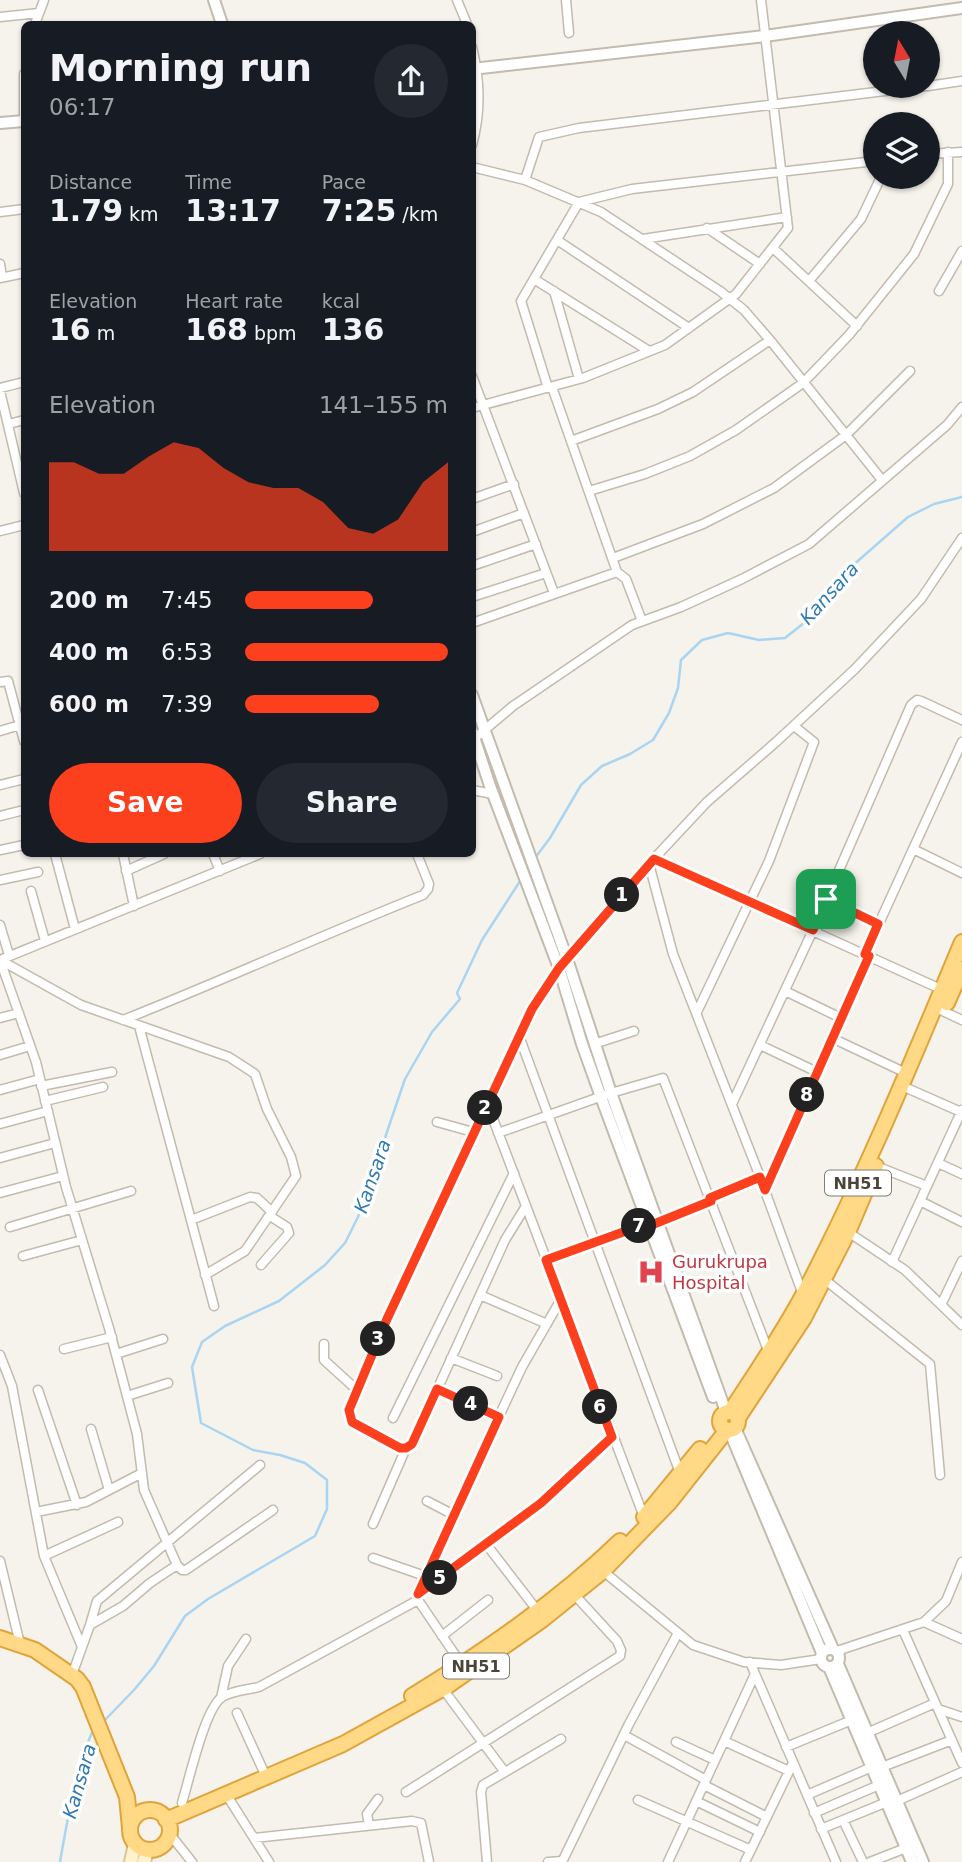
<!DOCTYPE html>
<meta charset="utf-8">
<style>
:root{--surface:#171b24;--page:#242831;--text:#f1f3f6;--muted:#9ea1a6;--accent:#fc3f1d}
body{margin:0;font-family:"DejaVu Sans",sans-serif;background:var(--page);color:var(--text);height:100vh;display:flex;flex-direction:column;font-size:26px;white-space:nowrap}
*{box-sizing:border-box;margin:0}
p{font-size:23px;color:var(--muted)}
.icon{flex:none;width:38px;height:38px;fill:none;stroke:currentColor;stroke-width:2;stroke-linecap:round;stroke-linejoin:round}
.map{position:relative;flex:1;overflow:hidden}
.details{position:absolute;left:21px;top:21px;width:455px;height:836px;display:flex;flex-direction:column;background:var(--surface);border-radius:10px;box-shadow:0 2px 5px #0004}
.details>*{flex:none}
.needle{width:46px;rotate:350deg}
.tools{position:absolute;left:863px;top:21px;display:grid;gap:14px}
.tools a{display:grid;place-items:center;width:77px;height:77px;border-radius:50%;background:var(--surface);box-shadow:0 2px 5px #0004;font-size:35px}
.pin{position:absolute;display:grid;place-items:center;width:60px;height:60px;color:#fff;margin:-30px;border-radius:14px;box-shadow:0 4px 10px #0006}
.km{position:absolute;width:35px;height:35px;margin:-18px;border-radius:50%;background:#222;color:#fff;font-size:19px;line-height:35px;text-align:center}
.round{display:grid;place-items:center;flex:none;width:74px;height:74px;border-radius:37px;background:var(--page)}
.headline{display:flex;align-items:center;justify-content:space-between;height:119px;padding:0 28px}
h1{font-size:38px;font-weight:800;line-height:52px}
.figures{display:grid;grid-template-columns:repeat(3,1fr);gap:10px;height:119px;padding:7px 28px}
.figures div{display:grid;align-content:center}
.figures b{font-size:30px;font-weight:800}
.figures small{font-size:19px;font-weight:400}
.figures p{font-size:19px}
.chart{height:196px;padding:14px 28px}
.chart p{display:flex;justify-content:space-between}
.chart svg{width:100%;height:126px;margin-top:7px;fill:var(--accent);opacity:.7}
.cta{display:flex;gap:14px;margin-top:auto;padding:14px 28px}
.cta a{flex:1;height:80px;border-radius:42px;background:var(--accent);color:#fff;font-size:28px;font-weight:800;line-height:80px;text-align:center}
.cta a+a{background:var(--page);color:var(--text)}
ul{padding:0 28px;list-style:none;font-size:23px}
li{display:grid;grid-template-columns:112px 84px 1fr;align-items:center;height:52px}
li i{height:18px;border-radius:9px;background:var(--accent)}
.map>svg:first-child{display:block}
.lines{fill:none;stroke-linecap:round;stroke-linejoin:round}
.stream{stroke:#a9d4f2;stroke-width:2.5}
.minor-casing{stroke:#c2bbae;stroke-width:11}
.tertiary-casing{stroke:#c2bbae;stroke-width:14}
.secondary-casing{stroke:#d6c79b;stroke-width:16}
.trunk-casing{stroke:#e0a43c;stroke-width:18}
.minor{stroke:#fff;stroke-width:8}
.tertiary{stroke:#fff;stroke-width:10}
.secondary{stroke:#fff3cd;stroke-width:12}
.trunk{stroke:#ffd985;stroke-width:14}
.route-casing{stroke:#fff;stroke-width:14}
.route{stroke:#fc3f1d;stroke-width:9}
.labels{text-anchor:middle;stroke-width:7;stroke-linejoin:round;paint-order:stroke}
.shield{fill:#fff;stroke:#817c74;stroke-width:2}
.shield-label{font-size:16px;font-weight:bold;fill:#4b4439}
.health-label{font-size:18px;fill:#be3a42;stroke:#fff;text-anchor:start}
.water-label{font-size:19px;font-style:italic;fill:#2e7ab2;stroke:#fff}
</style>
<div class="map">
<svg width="962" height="1862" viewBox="0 0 962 1862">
<rect width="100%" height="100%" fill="#f6f3ec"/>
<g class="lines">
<path class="stream" d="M535 858 550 838 581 785 602 766 630 754 653 740 669 713 678 688 681 660 702 640 728 633 759 640 785 638 809 619 843 574 908 517 934 504 962 497
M104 1721 134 1690 154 1666 185 1616 208 1599 315 1536 327 1509V1480L305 1463 280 1455 253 1450 201 1423 192 1367 202 1342 225 1326 279 1301 325 1265 345 1243 358 1217 405 1079 432 1032 460 999 457 993 482 940 522 878
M60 1862C68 1817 75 1771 93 1730"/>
<defs>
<path id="minor" d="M457 0 467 24
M566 0 569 33
M0 17 39 13
M35 24 44 0
M472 47C480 79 481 113 472 145
M24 74V121
M928 86 962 81
M928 154 962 152
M472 167 525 180 601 212 720 291 744 310 770 340 882 480
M525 180 539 137 579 128 926 86
M0 212 24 209
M707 228 760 264
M643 239 787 217
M557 240 689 328
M773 248 857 326
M0 264 2 277
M0 278 24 273
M534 279 649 351
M809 281 861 219 881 177
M554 291 579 379
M939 291 962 251
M472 376 554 593
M0 388 24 382
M548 388 521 301 579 202 632 189 875 161
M0 391 24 493
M472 408 583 378 665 345 736 294 788 228 761 0
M9 424 24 420
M571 441 658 409 693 392 770 340
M589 491 645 474 690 456 736 430 803 383 849 335 914 254 948 184V152
M472 499 514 484
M0 531 24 525
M472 532 524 513
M613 558 703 524 774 488 846 435 910 371
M472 566 536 544
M617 572 626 579 642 621
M472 597 546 573
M472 623 617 572 552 387
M0 682 8 681 24 741
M0 731 20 725
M475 738 513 706 632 625 681 607 742 579 809 544 947 425 962 407
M0 785 24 779
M472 790 493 794
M0 816 24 810
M913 849 962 873
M0 850 24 845
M55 854 75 929
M123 854 134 906
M213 854 220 871
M654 859 945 991
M649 864 673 954 760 1177 803 1295
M126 871 164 854
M0 880 38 872
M31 891 45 941
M826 899 878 924
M0 925 9 955
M865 954 962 742
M0 960 260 854
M785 991 841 1018
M934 1007 962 1020
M697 1012 769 861 814 742 794 726
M0 1018 19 1013
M123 1020C224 980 322 935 423 895L428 889 429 884 417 854
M139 1026 214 1306
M519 1036 680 1473
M832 1038 906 1073
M594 1044 634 1031
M760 1045 817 1072
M0 1055 30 1046
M41 1086 112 1072
M909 1089 961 1112
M0 1090 40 1079
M45 1101 103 1087
M487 1103 644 1517
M732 1104 813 930 911 705 917 700 921 701 962 720
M437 1122 473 1132
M0 1124 48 1111
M498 1133 611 1093 663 1078 769 1353
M0 1158 55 1143
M938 1163 962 1174
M876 1166 927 1186
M765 1190 869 956
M0 1193 63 1176
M710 1198 760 1177
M920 1201 962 1222
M526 1206 505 1240 412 1445 406 1448H400L352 1422 349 1410 387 1319 532 1009 559 968 567 961 576 948 634 880 707 802 776 742 855 669 921 599 962 538
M191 1220 250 1197 257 1198 272 1212
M652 1224 711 1201
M10 1227 131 1191
M848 1232 905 1270 962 1325
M23 1256 82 1240
M546 1260 648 1223
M892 1262 962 1110
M261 1265 289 1233 287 1227 270 1216
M205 1275 245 1251 296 1176 291 1157 267 1109 255 1074 229 1057 81 1005 0 960 36 1062 66 1187 109 1328 137 1434 144 1490 177 1565 182 1570H186L273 1510
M824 1279 930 1364 940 1475
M480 1295 547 1324
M941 1305 962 1261
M324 1344V1360L357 1390
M64 1349 112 1337
M116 1354 163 1339
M0 1355 12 1386 44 1556 82 1647
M451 1358 497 1376
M437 1389 499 1417
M38 1390 77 1505
M127 1396 168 1383
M393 1418 514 1173
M91 1429 109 1490
M427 1501 454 1515
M36 1512 86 1502 142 1473
M373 1524 406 1448
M486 1544 537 1610
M44 1556 118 1522
M373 1558 425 1576
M0 1561 20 1644
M603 1571 693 1645 744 1662 781 1665 821 1659
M418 1594 541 1503 612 1437
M924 1622 962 1639
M90 1625 97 1601 260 1465
M903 1630 938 1709 962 1717
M442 1636 488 1600
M837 1651 924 1622 946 1601 962 1562
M750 1662 836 1862
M462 1665 418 1600 419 1588 522 1367 560 1301
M72 1675 90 1625 123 1606 150 1583 177 1565
M443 1689 504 1771
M221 1698 228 1666 246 1639
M938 1709 962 1763
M237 1713 263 1770
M867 1733 935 1703
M624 1735 706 1780
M724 1741 789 1771
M676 1742 715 1760
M786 1747 852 1720
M882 1767 952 1740
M704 1785 767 1817
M406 1792 620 1656 621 1650 617 1641 572 1592
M226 1794 269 1862
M807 1795 872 1767
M638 1800 751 1850
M696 1801 760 1832
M897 1801 962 1772
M182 1803C189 1780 205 1708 222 1697 233 1690 247 1690 259 1687L418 1600
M814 1813 879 1785
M843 1820 863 1862
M369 1825 367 1814 378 1799
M821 1829 887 1802
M169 1833 192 1862
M254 1838 412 1821 421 1823 429 1862
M487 1862 481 1792 483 1785 561 1739
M548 1862 562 1861
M562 1862 629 1724 678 1633
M668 1862 755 1674
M745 1862 793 1763
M870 1862 906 1848"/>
<path id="tertiary" d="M214 0 222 24
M472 69 765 36 962 8
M0 123 24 121
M472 695 566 956 611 1093 726 1412
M472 731 490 786 559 968 582 1044 601 1097 713 1397
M735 1428 833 1649
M729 1430 822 1653
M821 1658a9 9 0 1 1 18 0a9 9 0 1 1-18 0Z
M838 1664 923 1862
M829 1667 912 1862"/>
<path id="secondary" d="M131 1862 135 1844
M144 1862 147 1850"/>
<path id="trunk" d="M947 1003 962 969
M720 1421a9 9 0 1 1 18 0a9 9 0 1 1-18 0Z
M730 1412C755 1374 781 1336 803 1295 863 1181 912 1061 962 942
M738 1418 804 1318 848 1232 876 1166
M644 1517 700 1449
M0 1638 35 1650 77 1679 83 1687 127 1797 130 1828
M412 1696C485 1651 558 1601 620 1541
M130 1830a20 20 0 1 1 40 0a20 20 0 1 1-40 0Z
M166 1820 343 1744 446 1687 542 1620 603 1571 670 1502 727 1430"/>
</defs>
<use href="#minor" class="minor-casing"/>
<use href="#tertiary" class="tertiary-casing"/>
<use href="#secondary" class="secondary-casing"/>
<use href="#trunk" class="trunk-casing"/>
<use href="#minor" class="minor"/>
<use href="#tertiary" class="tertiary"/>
<use href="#secondary" class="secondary"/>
<use href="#trunk" class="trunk"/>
</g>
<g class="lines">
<defs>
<path id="route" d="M654 859 813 930 826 899 878 924 865 954 869 956 765 1190 760 1177 710 1198 711 1201 649 1226 648 1223 546 1260 612 1437 541 1503 418 1594 499 1417 437 1389 412 1444 406 1448H400L352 1422 349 1410 387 1319 532 1009 559 968Z"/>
</defs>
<use href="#route" class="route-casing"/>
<use href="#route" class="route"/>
</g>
<defs>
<symbol id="hospital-bare" viewBox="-9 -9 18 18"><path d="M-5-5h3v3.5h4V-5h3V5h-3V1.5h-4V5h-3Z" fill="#e0444e" stroke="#fff" stroke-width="2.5" paint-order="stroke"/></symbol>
</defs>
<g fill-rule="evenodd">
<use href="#hospital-bare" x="632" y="1253" width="38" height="38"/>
</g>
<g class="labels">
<g class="shield">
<rect x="825" y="1170.5" width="66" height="25" rx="5"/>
<rect x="443" y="1653.5" width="66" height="25" rx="5"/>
</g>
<g class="shield-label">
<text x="858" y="1189">NH51</text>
<text x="476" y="1672">NH51</text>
</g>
<g class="health-label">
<text x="672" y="1268">Gurukrupa<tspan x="672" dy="21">Hospital</tspan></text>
</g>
<g class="water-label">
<text transform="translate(829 593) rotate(-48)" y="7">Kansara</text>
<text transform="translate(372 1176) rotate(-71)" y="7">Kansara</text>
<text transform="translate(79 1781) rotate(-74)" y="7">Kansara</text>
</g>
</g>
</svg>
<div class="tools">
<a><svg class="needle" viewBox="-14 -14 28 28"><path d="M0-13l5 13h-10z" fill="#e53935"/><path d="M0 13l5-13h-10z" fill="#9ea1a6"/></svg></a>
<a><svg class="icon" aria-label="layers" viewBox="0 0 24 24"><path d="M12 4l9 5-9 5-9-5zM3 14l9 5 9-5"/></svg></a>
</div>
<div class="pin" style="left:826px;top:899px;background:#1e9e55"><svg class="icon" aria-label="arrive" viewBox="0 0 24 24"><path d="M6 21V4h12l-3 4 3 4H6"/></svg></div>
<b class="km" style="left:622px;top:895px">1</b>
<b class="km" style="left:485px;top:1108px">2</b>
<b class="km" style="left:378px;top:1339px">3</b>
<b class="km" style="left:471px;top:1404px">4</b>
<b class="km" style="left:440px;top:1578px">5</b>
<b class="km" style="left:600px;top:1407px">6</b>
<b class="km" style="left:639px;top:1226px">7</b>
<b class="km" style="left:807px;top:1095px">8</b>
<section class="details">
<div class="headline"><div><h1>Morning run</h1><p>06:17</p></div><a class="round"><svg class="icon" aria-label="share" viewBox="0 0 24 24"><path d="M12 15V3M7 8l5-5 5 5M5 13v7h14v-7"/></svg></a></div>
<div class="figures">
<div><p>Distance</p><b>1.79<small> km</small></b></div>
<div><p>Time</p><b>13:17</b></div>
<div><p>Pace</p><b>7:25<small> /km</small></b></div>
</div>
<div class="figures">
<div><p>Elevation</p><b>16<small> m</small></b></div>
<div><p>Heart rate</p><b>168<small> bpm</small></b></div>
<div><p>kcal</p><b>136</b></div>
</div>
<div class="chart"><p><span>Elevation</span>141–155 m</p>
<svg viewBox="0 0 160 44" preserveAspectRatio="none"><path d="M0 44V13L10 13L20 17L30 17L40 11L50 6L60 8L70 15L80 20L90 22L100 22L110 27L120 36L130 38L140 33L150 20L160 13V44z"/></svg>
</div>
<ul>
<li><b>200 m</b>7:45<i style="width:63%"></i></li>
<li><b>400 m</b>6:53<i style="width:100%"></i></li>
<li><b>600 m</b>7:39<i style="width:66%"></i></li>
</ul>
<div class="cta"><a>Save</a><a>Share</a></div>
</section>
</div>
